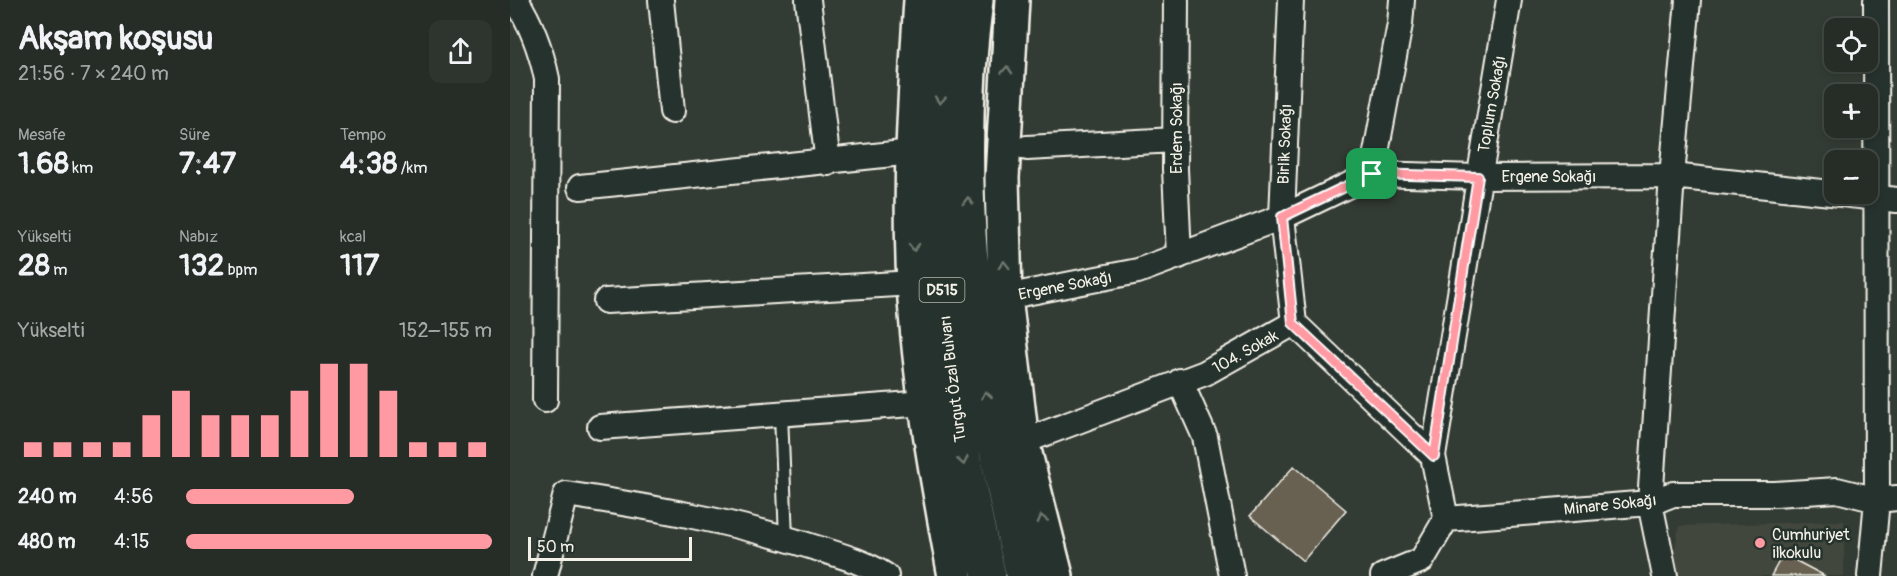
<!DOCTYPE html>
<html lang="tr">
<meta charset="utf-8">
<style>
:root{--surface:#262d27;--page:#2e352f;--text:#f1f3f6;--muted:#a4a8a7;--line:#424944;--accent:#ff9aa2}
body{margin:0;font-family:Pangolin,sans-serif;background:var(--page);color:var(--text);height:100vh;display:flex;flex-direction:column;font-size:22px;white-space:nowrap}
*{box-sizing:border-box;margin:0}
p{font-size:20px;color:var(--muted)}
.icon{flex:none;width:33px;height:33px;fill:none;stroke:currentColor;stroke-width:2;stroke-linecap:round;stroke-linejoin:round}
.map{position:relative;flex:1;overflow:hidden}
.side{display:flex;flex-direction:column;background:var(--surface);width:510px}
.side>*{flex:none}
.buttons{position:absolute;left:1314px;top:18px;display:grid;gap:12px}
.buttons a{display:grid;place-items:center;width:54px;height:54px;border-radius:12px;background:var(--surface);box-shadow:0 3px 9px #0003,0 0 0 2px var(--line);font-size:30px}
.scale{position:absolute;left:18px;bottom:15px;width:164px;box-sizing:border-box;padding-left:6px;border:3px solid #f4f1e8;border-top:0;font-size:16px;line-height:21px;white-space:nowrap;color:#f4f1e8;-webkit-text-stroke:4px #26332d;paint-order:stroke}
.pin{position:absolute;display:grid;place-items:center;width:51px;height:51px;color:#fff;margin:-26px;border-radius:12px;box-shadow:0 3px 9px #0006}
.round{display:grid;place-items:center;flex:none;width:63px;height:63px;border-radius:12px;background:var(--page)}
.overview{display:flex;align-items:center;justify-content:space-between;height:102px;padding:0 18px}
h1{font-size:33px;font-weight:700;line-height:45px}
.figures{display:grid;grid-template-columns:repeat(3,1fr);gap:9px;height:102px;padding:6px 18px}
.figures div{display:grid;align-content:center}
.figures b{font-size:30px;font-weight:700}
.figures small{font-size:16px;font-weight:400}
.figures p{font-size:16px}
.chart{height:168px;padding:12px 18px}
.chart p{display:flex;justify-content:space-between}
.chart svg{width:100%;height:108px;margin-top:6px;stroke:var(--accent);stroke-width:6}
ul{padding:0 18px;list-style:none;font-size:20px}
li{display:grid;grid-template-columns:96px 72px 1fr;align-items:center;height:45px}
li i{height:15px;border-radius:8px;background:var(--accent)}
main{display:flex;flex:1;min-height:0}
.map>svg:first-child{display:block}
.built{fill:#43473d}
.building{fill:#686051;stroke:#f4f1e8;stroke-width:1.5}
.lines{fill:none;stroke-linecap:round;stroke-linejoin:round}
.lane-casing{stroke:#f4f1e8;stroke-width:16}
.street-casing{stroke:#f4f1e8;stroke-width:28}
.highway-casing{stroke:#f4f1e8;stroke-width:38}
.lane{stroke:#26332d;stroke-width:12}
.street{stroke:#26332d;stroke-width:24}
.highway{stroke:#26332d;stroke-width:33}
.oneway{stroke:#6e766e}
.route-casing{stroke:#fff;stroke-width:12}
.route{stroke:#ff9aa2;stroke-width:8}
.poi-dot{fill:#ff9aa2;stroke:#26332d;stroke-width:2}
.labels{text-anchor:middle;stroke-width:5;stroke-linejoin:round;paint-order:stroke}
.shield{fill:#26332d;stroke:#b6b8b0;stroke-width:1.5}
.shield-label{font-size:15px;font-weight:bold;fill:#f4f1e8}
.street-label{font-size:16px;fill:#f4f1e8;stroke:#26332d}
.poi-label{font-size:16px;fill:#f4f1e8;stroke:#26332d;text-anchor:start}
</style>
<main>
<section class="side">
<div class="overview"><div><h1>Akşam koşusu</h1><p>21:56 · 7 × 240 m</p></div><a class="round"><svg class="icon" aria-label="share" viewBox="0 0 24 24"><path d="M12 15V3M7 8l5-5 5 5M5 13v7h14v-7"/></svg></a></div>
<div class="figures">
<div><p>Mesafe</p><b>1.68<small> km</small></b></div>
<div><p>Süre</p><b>7:47</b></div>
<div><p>Tempo</p><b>4:38<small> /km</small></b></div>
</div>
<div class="figures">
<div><p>Yükselti</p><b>28<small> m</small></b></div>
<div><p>Nabız</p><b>132<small> bpm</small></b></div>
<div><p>kcal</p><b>117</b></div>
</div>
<div class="chart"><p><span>Yükselti</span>152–155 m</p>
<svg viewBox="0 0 160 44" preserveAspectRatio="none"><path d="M5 44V38M15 44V38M25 44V38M35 44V38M45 44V27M55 44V17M65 44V27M75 44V27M85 44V27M95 44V17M105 44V6M115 44V6M125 44V17M135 44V38M145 44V38M155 44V38"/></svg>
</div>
<ul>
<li><b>240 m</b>4:56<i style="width:55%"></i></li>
<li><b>480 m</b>4:15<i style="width:100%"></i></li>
</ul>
</section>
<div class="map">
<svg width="1387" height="576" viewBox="0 0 1387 576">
<rect width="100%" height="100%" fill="#333c34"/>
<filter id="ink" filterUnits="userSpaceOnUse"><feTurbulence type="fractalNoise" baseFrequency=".0167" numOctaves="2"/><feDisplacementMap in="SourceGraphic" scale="12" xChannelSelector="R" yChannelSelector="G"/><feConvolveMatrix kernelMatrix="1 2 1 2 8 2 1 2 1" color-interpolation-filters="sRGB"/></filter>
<g filter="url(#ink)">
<path class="built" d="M1334 521V576H1165L1163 561 1169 526Z"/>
<path class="building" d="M784 466 836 510 793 561 740 516Z
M1273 554 1315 576H1261Z"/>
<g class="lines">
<defs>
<path id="lane" d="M271 414 276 538"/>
<path id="street" d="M6 0C22 25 31 50 37 79L35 400
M151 0 162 111
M298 0 318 163
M666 0 665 169 669 256
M781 0 772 217 784 323
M517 148 665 140
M862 174 890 24 892 0
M70 187 402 152
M495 297 628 271 772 217 862 174 968 177 1162 176 1387 200
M96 301 404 283
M670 381 695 437 722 576
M90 427 416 403
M512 442 695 373 784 323 923 456 936 519
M923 456 999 0
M35 576 56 494C140 507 223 521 303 547 329 555 353 561 376 576
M873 576 912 560 936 519 1140 503 1163 494H1265L1327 490 1367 500 1387 498
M1155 576 1140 503 1162 176 1178 0
M1360 576 1367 500 1366 0"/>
<path id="highway" d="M411 0C405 94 399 188 404 283 409 381 427 479 445 576
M438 0C413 196 433 385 479 576
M466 0C441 187 469 393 513 576
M502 0 492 178 495 297 512 442 546 576"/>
</defs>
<use href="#lane" class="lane-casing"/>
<use href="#street" class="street-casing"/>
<use href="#highway" class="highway-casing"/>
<use href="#lane" class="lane"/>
<use href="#street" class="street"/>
<use href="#highway" class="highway"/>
</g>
<defs><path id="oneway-chevron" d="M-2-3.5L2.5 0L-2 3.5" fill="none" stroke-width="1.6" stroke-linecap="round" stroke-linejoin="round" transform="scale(1.5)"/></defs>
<g class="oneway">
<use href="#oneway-chevron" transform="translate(497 70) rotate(-87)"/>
<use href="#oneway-chevron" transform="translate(430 100) rotate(95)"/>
<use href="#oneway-chevron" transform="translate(458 201) rotate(-91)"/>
<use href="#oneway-chevron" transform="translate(404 247) rotate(89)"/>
<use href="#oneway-chevron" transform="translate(494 265) rotate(-91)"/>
<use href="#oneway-chevron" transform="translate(476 395) rotate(-99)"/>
<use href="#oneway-chevron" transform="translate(453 461) rotate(79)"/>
<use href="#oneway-chevron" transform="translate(532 519) rotate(-104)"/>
</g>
</g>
<g class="lines" filter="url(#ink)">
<defs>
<path id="route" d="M862 174 968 177 924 456 783 323 772 217Z"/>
</defs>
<use href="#route" class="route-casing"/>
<use href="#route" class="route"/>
</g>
<circle class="poi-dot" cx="1250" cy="543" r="6"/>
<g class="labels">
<rect class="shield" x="409.5" y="278" width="45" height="24" rx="4.5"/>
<g class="shield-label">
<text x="432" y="295">D515</text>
</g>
<g class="street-label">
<text transform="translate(981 104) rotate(-80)" y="6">Toplum Sokağı</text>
<text transform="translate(666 128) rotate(-90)" y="6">Erdem Sokağı</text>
<text transform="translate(774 144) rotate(-88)" y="6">Birlik Sokağı</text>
<text x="1039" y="182">Ergene Sokağı</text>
<text transform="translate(555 285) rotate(-11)" y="6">Ergene Sokağı</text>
<text transform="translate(735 351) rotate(-29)" y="6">104. Sokak</text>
<text transform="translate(442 379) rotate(-97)" y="6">Turgut Özal Bulvarı</text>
<text transform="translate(1100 504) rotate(-6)" y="6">Minare Sokağı</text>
</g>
<g class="poi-label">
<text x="1262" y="540">Cumhuriyet<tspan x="1262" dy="18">ilkokulu</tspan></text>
</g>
</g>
</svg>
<div class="buttons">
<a><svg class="icon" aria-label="locate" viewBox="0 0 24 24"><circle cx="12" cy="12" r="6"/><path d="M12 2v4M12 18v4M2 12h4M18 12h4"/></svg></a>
<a>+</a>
<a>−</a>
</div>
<div class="scale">50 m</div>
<div class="pin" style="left:862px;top:174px;background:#1e9e55"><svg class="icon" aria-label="arrive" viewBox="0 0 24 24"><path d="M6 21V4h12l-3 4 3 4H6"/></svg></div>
</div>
</main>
